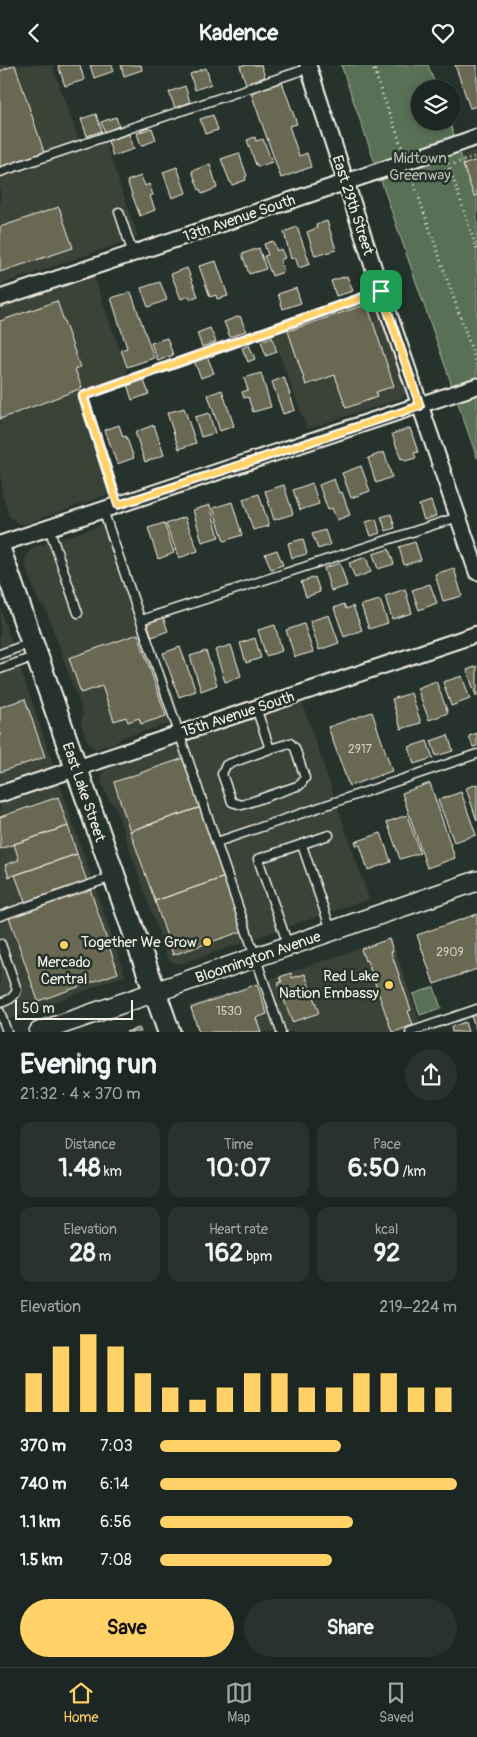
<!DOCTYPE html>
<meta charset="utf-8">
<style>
:root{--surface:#1c2622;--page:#29322f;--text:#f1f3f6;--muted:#a0a5a5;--line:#3a4340;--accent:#ffd166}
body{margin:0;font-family:Pangolin,sans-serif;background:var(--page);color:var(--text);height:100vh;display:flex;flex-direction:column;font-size:19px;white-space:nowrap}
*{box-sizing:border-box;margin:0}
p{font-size:16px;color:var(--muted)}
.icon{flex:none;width:28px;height:28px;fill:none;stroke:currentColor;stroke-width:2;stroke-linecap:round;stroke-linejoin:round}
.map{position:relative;height:967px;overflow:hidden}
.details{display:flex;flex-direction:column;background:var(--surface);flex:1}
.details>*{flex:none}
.fabs{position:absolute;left:411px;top:15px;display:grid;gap:10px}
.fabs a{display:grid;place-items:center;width:50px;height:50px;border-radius:50%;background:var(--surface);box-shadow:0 2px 12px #0003,0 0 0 1px var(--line);font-size:25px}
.scale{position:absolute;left:15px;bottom:12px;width:118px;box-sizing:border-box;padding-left:5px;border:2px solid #f4f1e8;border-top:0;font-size:14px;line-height:18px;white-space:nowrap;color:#f4f1e8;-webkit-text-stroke:4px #26332d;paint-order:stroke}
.pin{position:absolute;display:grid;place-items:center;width:42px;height:42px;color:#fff;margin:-21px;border-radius:10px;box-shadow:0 2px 8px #0006}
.round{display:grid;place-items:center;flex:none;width:52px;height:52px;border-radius:26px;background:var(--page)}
.summary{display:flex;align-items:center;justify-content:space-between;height:85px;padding:0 20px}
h1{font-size:28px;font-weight:700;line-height:38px}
.metrics{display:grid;grid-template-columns:repeat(3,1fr);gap:8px;height:85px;padding:5px 20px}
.metrics div{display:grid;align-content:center;border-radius:12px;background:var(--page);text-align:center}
.metrics b{font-size:25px;font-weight:700}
.metrics small{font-size:14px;font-weight:400}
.metrics p{font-size:14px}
.chart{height:140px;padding:10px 20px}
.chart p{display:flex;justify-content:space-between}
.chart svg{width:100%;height:90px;margin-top:5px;stroke:var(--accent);stroke-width:6}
.cta{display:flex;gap:10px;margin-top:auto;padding:10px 20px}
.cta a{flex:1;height:58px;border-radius:30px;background:var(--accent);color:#111;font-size:20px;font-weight:700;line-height:58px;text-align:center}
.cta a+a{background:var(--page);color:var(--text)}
ul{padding:0 20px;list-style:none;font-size:16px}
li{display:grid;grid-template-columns:80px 60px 1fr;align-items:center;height:38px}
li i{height:12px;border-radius:6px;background:var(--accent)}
header{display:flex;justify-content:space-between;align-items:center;height:65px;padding:0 20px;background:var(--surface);font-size:22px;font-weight:700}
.dock{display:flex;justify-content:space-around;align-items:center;height:70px;border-top:1px solid var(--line);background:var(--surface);font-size:14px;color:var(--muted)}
.dock a{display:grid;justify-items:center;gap:2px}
.dock .current{color:var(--accent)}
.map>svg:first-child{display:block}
.built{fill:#3a4338}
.green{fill:#597054;stroke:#a6b09e}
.building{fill:#696853;stroke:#f4f1e8}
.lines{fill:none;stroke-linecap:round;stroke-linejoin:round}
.service-casing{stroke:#f4f1e8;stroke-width:11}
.minor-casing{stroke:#f4f1e8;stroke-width:19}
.tertiary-casing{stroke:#f4f1e8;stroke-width:22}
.secondary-casing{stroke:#f4f1e8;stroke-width:25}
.path{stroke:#f4f1e8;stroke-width:3;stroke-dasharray:1 4;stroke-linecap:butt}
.service{stroke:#26332d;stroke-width:8}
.minor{stroke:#26332d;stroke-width:15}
.tertiary{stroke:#26332d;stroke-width:19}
.secondary{stroke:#26332d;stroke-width:21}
.minor-bridge-casing{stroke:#f4f1e8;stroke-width:19;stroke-linecap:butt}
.minor-bridge{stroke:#26332d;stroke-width:15}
.route-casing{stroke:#fff;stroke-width:10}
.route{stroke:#ffd166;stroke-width:6}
.poi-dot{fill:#ffd166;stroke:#26332d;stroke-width:2}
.labels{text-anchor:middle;stroke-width:5;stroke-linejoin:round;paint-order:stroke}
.number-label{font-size:12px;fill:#d1cfc3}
.park-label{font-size:15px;fill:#b6bdad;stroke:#26332d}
.street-label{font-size:15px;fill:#f4f1e8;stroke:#26332d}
.poi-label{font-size:15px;fill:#f4f1e8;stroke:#26332d;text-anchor:end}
</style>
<header><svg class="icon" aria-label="back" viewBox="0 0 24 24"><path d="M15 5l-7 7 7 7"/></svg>Kadence<svg class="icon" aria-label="heart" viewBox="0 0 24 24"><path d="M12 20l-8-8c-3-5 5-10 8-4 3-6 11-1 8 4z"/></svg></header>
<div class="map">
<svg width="477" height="967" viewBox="0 0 477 967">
<rect width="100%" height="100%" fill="#26332d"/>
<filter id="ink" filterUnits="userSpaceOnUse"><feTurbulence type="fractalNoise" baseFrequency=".02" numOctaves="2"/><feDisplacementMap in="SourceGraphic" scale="10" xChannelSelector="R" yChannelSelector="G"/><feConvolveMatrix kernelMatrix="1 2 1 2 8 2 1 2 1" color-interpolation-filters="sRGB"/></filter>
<g filter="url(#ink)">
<path class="built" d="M0 0H52L81 82 104 74 138 172 0 220Z
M477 85V130L474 131 460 91Z
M93 209 130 315 86 330 120 427 104 431 25 459 18 458 9 451 2 428V418L0 412V242Z
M374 226 407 324 406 329 402 333 307 364 271 266Z
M111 457 182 655 121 673 116 678 96 684 88 678 81 659 83 649 45 542 39 538 25 499V493L32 483Z
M0 544 125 910 0 958Z
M302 637 369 834 181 899 172 897 167 892 115 741 109 735 101 716 102 709 105 703Z
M391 873 422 964 415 967H198L189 941Z"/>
<path class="green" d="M341 0H428L437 24H420V56H449L474 131 477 130V393Z
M434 922 441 943 420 950 413 929Z"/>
<path class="building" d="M15 0 44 87 0 102V6Z
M58 0H80L84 15 65 21Z
M90 0H112L114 6 94 13Z
M121 0H141L142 5 124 11Z
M244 0H261L265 12 246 19 240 1Z
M455 0H477V41L470 43Z
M206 3 211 19 195 25 190 9Z
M282 17 297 59 289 61 299 91 307 88 311 102 281 113 251 28Z
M185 21 190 37 175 43 169 27Z
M96 49 102 66 87 71 81 54Z
M213 50 218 65 205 69 200 54Z
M116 52 119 61 105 67 101 57Z
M152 63 156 75 141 81 137 68Z
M129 69 134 84 113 91 108 76Z
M255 72 256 76 263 74 272 97 258 102V100H256L247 75Z
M239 88 247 111 245 112 246 115 232 120 231 117H230L221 94Z
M477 95V130L474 131 463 100Z
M210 99 217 123 202 129 200 124 199 125 192 106Z
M177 102 186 128 172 133 163 107Z
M141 111 145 121 149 119 153 130 150 131 155 145 140 151 127 116Z
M59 142 73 183 0 207V162Z
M327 156 336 185 315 191 307 167 317 163 316 160Z
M297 162 310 199 299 203 295 192 291 194 284 167Z
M273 176 277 186 281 184 285 193 280 195 284 207 272 211 264 191 268 190 264 179Z
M259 183 266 204 249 209 242 189Z
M216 196 228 231 217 234 216 230 210 232 199 201Z
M187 203 198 231 190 234 189 231 181 234 171 209Z
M347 211 353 226 336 231 331 216Z
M160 217 167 235 148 242 141 223Z
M296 223 301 238 283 244 278 229Z
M131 227 154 293 127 302 121 285 127 283 111 233Z
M57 236 80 302 75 304 82 323 0 354V256Z
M367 239 394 321 376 327 377 332 346 343 335 310 306 320 288 266Z
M240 251 246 266 230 272 224 257Z
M210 263 216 277 202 282 197 268Z
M272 272 277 287 266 291 261 276Z
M167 273 173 290 158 296 151 278Z
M249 280 255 294 248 297 242 283Z
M207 291 214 308 201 313 194 296Z
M261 308 271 342 253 347 248 332 244 333 242 327 248 325 244 313Z
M284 312 295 345 283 349 272 317Z
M143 313 149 329 132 335 127 319Z
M222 325 234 361 220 366 208 330Z
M184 343 196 378 179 384 167 348Z
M209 348 215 368 201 372 195 352Z
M119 360 123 372 126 371 134 393 117 399 105 365Z
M154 360 164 390 145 397 135 367Z
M410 363 418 387 414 388 416 393 405 396 403 393 401 394 392 369Z
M384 387 392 412 376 418 368 393Z
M361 401 370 426 351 433 342 408Z
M334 414 339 428 342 427 350 450 337 455 332 443 328 445 319 420Z
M312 418 319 439 300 445 293 425Z
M284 420 293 449 274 455 265 426Z
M259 429 269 461 253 465 243 434Z
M431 436 436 451 424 455 419 440Z
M232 437 242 470 224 476 213 443Z
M210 440 219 472 202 477 193 445Z
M391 449 395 463 386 466 381 452Z
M185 452 198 486 179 493 166 459Z
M376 454 380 468 371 471 366 457Z
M164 458 174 488 158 494 148 463Z
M325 465 330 480 318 484 312 469Z
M303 474 307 489 292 493 288 478Z
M415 477 421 495 404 500 399 482Z
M389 484 394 499 378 504 373 489Z
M277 485 283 500 271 504 265 489Z
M366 492 371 507 355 513 349 498Z
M340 498 347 521 331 526 324 503Z
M454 503 462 531 443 536 435 509Z
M315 512 320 527 306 532 301 517Z
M430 519 437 538 419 545 412 525Z
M405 524 412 548 392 554 385 531Z
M380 535 388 558 369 564 361 540Z
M344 539 346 544 353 541 362 565 344 572 334 543Z
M329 550 339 578 319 585 310 556Z
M163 552 168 566 152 572 147 557Z
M304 559 313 587 295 592 286 565Z
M275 560 282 586 266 591 258 565Z
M138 569 166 651 141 659 139 653 128 657 126 652 114 656 102 621 81 628 69 593Z
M255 573 261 593 246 598 240 578Z
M231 580 241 611 225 617 215 585Z
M180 582 196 626 179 632 163 588Z
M206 586 217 620 201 626 190 591Z
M477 601V631H476L467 605Z
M462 611 470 634 451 641 443 617Z
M436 616 448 648 429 655 417 623Z
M411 628 421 658 401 664 392 634Z
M25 634 45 692 0 707V642Z
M372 647 392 706 349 721 328 662Z
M477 668V681L473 682 469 671Z
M448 670 453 686 436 691 431 676Z
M427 676 433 693 414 699 409 682Z
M184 693 201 742 130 766 114 717Z
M430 718 455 793 427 803 402 728Z
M477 719V756L466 723Z
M461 727 476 770 454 777 438 735Z
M58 732 68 761 0 784V752Z
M201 742 225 812 155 836 130 766Z
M407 750 420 788 400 794 387 757Z
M68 761 77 789 9 812 5 800 19 795 14 779Z
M381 768 391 797 368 805 360 780 357 781 355 777Z
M77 789 87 816 25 837 15 810Z
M225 812 243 866 173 890 155 836Z
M90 824 118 908 38 936 9 852Z
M477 849V904L434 919 417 870Z
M389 874 393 886 391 887 411 945 408 946 413 960 394 967H392L367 895 365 896 361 884Z
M291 908 292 913 305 909 319 948 292 957 278 918 282 917 280 912Z
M257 919 267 949 256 953 261 967H199L191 943Z
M477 948V967L471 951Z
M465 957 468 967H452L451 962Z
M139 963 141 967H126L133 965Z"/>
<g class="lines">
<defs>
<path id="service" d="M0 107 309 3
M119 147 133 189
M118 440 83 331 381 226
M103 445 281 967
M49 463 78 548
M141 555 458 452
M0 589 31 578
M0 604 36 591
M256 643 270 684 226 700 222 709 232 737 242 740 300 720 305 713 295 683 290 678 270 684
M217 777 477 689
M302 780 331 865
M0 851 112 812
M0 880 1 879 17 925C14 933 9 935 0 938
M288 880 258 794 329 770
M0 947 7 967
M410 967 477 944"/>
<path id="minor" d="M308 0 381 226 477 507
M443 84 477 72
M0 233 367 110
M0 479 477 321
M0 729 477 569"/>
<path id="tertiary" d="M39 967 477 816"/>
<path id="secondary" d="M0 486 169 967"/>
</defs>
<use href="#service" class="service-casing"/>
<use href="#minor" class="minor-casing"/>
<use href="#tertiary" class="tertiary-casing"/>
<use href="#secondary" class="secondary-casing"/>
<path class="path" d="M372 0 376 11
M375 0 378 18 402 82
M448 98 477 185
M454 99 477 91
M411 110 477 300"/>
<use href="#service" class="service"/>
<use href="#minor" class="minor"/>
<use href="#tertiary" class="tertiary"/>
<use href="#secondary" class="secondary"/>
<defs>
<path id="minor-bridge" d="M367 110 443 84"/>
</defs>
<use href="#minor-bridge" class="minor-bridge-casing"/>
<use href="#minor-bridge" class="minor-bridge"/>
</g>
</g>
<g class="lines" filter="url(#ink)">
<defs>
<path id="route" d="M381 226 420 341 118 440 83 331Z"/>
</defs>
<use href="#route" class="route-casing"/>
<use href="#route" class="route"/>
</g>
<g class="poi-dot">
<circle cx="207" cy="877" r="5"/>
<circle cx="64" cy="880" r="5"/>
<circle cx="389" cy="920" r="5"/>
</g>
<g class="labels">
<g class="number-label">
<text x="360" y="688">2917</text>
<text x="450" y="891">2909</text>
<text x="229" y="950">1530</text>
</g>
<g class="park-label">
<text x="420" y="98">Midtown<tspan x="420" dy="17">Greenway</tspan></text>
</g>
<g class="street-label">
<text transform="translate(353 140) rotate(72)" y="5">East 29th Street</text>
<text transform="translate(239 153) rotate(-19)" y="5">13th Avenue South</text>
<text transform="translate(238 649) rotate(-18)" y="5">15th Avenue South</text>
<text transform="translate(84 727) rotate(71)" y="5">East Lake Street</text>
<text transform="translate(258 892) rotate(-19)" y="5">Bloomington Avenue</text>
</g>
<g class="poi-label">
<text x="197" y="882">Together We Grow</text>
<text x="64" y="902" text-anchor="middle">Mercado<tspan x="64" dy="17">Central</tspan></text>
<text x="379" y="916">Red Lake<tspan x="379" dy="17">Nation Embassy</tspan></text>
</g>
</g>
</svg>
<div class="fabs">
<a><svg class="icon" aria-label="layers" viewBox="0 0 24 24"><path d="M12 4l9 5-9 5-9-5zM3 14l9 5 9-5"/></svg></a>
</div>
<div class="scale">50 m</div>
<div class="pin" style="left:381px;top:226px;background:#1e9e55"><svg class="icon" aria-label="arrive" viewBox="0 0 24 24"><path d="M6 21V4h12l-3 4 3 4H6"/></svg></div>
</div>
<section class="details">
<div class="summary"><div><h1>Evening run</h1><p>21:32 · 4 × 370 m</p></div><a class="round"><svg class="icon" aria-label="share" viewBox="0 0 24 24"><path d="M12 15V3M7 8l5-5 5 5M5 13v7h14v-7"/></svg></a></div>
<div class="metrics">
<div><p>Distance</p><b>1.48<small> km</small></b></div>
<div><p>Time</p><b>10:07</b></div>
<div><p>Pace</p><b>6:50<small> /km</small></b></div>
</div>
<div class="metrics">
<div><p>Elevation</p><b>28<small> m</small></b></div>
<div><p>Heart rate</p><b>162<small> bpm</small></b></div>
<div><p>kcal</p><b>92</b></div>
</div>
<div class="chart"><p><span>Elevation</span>219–224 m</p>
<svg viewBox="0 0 160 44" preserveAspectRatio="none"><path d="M5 44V25M15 44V12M25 44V6M35 44V12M45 44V25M55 44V32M65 44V38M75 44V32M85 44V25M95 44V25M105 44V32M115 44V32M125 44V25M135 44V25M145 44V32M155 44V32"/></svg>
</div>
<ul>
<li><b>370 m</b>7:03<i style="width:61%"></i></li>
<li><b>740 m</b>6:14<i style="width:100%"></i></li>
<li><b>1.1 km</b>6:56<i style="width:65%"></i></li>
<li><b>1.5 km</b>7:08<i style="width:58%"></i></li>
</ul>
<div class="cta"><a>Save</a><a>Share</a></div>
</section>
<nav class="dock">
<a class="current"><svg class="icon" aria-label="home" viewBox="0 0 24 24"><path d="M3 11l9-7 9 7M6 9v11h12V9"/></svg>Home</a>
<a><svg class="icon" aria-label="map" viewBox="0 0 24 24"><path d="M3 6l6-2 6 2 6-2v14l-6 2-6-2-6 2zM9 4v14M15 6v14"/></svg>Map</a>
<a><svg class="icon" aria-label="saved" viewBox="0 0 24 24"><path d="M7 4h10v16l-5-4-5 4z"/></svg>Saved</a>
</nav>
